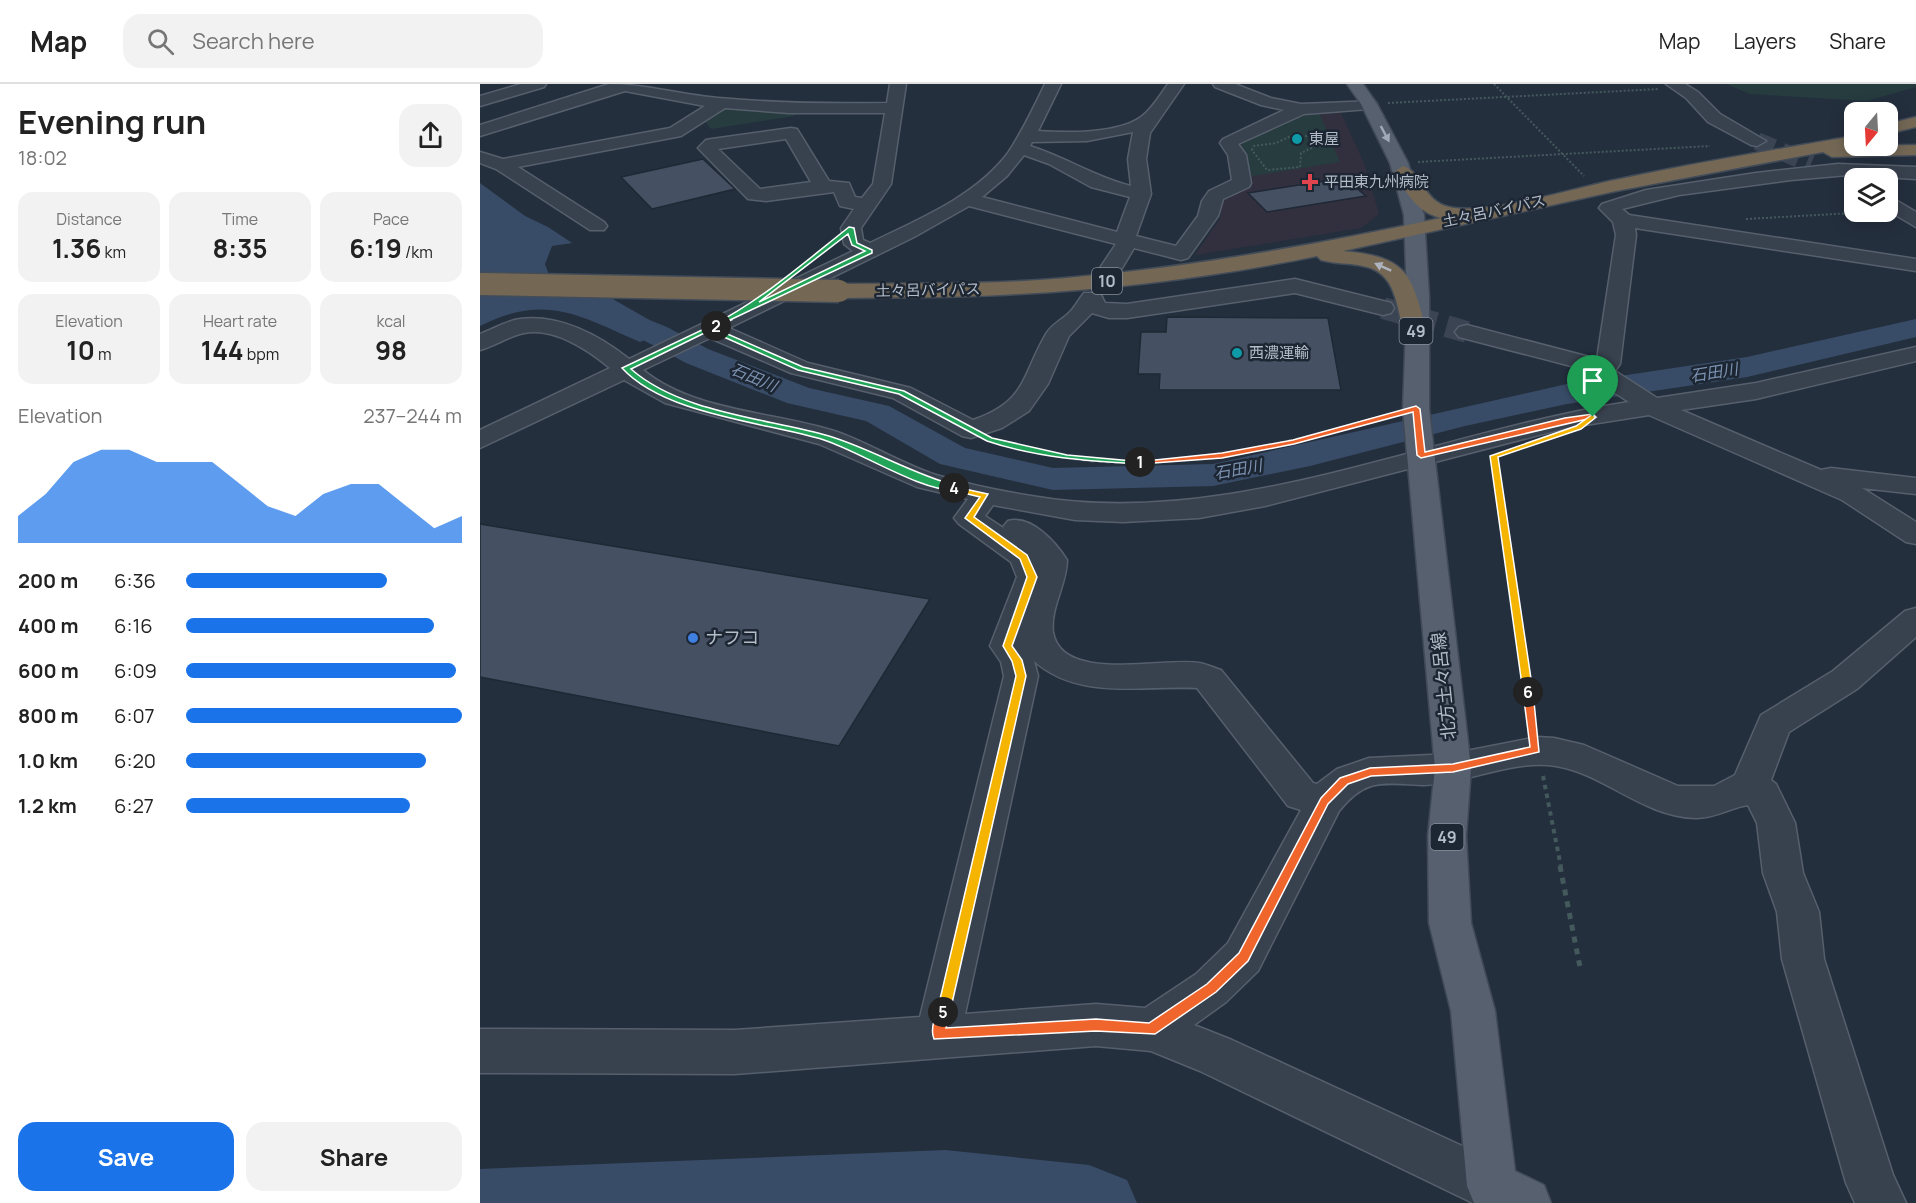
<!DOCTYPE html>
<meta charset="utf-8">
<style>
:root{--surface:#fff;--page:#f2f2f2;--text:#222;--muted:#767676;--line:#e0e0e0;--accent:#1a73e8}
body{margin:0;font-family:Manrope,"Noto Sans JP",sans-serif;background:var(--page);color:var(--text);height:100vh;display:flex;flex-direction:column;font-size:22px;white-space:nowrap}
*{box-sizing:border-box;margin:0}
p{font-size:20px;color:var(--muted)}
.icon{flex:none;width:33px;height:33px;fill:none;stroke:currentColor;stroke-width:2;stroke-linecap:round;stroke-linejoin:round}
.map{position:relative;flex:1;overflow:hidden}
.side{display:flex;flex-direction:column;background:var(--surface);width:480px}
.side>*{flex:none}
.needle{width:39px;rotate:198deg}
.buttons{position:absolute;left:1364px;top:18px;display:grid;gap:12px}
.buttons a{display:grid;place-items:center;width:54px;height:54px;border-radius:12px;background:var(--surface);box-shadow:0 3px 15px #0003;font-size:30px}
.pin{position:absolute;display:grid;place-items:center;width:51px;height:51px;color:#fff;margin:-62px -26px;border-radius:50% 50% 50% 0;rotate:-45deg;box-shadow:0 0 6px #0007}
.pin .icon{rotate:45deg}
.km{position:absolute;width:30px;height:30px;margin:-15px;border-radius:50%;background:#222;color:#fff;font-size:16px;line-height:30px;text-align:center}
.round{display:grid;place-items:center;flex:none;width:63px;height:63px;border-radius:18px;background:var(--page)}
.overview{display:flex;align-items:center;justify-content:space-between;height:102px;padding:0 18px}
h1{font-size:33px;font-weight:700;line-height:45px}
.figures{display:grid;grid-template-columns:repeat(3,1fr);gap:9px;height:102px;padding:6px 18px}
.figures div{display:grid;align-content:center;border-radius:15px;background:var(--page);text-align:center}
.figures b{font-size:26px;font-weight:700}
.figures small{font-size:16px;font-weight:400}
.figures p{font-size:16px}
.chart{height:168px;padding:12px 18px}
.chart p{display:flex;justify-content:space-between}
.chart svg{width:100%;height:108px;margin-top:6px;fill:var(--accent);opacity:.7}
.primary-button{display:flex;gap:12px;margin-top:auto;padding:12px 18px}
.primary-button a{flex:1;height:69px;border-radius:18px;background:var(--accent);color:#fff;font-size:24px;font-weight:700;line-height:69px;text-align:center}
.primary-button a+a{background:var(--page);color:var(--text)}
ul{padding:0 18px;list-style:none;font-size:20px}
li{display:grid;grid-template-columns:96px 72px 1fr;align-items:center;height:45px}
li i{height:15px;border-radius:8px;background:var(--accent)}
header{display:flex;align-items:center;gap:36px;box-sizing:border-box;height:84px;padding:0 30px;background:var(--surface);border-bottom:2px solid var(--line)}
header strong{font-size:28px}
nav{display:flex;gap:33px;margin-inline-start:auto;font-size:21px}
.search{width:420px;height:54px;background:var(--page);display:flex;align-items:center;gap:15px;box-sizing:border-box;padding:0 21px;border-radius:18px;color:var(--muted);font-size:22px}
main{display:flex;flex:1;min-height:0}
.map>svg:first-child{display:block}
.medical{fill:#32303f}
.green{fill:#263c3f}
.water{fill:#394c67}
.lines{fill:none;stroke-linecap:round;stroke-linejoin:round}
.river{fill:#394c67;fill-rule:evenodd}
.building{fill:#455162;stroke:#1f2835;stroke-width:1.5}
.minor-tunnel-far1{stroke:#3a4453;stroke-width:18;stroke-dasharray:18 9;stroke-linecap:butt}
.minor-tunnel{stroke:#3a4453;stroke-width:22;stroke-dasharray:22 11;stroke-linecap:butt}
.minor-casing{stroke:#565f6c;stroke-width:3}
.major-casing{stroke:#414a57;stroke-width:3}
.highway-casing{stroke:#434c59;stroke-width:3}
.path-far3{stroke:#44595c;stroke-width:2;stroke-dasharray:2 2;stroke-linecap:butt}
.path-far2{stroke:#44595c;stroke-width:3;stroke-dasharray:4 4;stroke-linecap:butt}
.path-far1{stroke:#44595c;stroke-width:4;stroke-dasharray:4.5 4.5;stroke-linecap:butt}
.path{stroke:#44595c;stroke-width:5;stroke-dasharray:6 6;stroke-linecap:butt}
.minor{fill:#38414e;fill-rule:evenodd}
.major{fill:#56606e;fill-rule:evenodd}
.highway{fill:#746855;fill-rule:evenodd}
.highway-bridge-casing{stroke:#434c59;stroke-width:25;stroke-linecap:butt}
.highway-bridge{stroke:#746855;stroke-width:22}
.oneway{fill:#a1aab7}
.oneway2{fill:#aeb4bd}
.split-1{fill:#f0652b;stroke:#fff;stroke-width:1.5}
.split-2{fill:#22a559;stroke:#fff;stroke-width:1.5}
.split-3{fill:#22a559;stroke:#fff;stroke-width:1.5;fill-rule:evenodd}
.split-4{fill:#22a559;stroke:#fff;stroke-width:1.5}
.split-5{fill:#f5b400;stroke:#fff;stroke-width:1.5}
.split-6{fill:#f0652b;stroke:#fff;stroke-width:1.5}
.split-7{fill:#f5b400;stroke:#fff;stroke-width:1.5}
.culture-dot{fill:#0f9aa8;stroke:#1d2633;stroke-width:2}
.health-dot{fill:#e0444e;stroke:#1d2633;stroke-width:2}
.shop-dot{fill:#3f7fe0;stroke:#1d2633;stroke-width:2}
.labels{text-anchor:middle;stroke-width:5;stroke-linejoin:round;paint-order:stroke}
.far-poi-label{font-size:15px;fill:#b4bcc9;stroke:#1d2633;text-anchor:start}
.far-street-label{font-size:15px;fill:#b4bcc9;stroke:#1d2633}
.shield{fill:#1d2633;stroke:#878f9c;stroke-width:1.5}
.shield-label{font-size:16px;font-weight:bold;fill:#b4bcc9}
.far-water-label{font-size:16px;font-style:italic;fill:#7c92b1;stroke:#1d2633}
.poi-label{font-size:18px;fill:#b4bcc9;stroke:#1d2633;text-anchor:start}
.street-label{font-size:18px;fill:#b4bcc9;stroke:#1d2633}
</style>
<header>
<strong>Map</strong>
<div class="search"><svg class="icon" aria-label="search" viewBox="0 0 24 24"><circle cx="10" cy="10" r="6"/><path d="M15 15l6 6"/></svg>Search here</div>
<nav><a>Map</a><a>Layers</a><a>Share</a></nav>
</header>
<main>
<section class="side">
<div class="overview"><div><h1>Evening run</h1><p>18:02</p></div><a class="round"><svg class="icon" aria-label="share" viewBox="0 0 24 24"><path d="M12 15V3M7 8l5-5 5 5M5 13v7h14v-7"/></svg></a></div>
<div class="figures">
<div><p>Distance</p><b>1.36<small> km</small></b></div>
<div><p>Time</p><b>8:35</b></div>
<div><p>Pace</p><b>6:19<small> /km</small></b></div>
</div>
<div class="figures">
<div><p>Elevation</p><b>10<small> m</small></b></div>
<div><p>Heart rate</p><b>144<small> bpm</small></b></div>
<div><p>kcal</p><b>98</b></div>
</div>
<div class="chart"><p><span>Elevation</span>237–244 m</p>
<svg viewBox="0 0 160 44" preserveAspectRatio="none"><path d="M0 44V33L10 24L20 11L30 6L40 6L50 11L60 11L70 11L80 20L90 29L100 33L110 24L120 20L130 20L140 29L150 38L160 33V44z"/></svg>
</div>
<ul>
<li><b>200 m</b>6:36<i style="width:73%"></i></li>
<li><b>400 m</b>6:16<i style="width:90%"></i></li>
<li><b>600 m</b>6:09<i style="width:98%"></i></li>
<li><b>800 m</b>6:07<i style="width:100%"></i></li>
<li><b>1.0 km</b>6:20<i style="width:87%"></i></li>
<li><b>1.2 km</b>6:27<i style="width:81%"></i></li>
</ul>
<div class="primary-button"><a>Save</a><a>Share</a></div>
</section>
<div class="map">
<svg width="1436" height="1119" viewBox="0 0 1436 1119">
<rect width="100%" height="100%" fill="#242f3e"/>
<path class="medical" d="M835 27H860L884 79 899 130 881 144 715 171 740 135 743 117 770 102 773 95 768 90 757 61 768 53 819 31Z"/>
<path class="green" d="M1246 0H1436V3L1387 17 1270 10Z
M244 23 319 27 314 32 231 45 224 36Z
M839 28 860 78 773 92 768 87 760 62 766 57 805 37Z"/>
<path class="water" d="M0 99 45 132 68 143 92 159 72 162 65 180 69 191 61 213 131 214 187 246 160 258C99 231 65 209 0 242Z"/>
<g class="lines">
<path class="river" d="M0 169 187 243 228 265 329 304 409 322 485 364 573 384 733 380 1087 300 1267 273 1436 235V253L1267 293 1087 320 985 342 830 382 733 402 573 406 460 380 386 337 307 319 206 279 165 257 0 187Z
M465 1066 609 1081 647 1096 657 1119H0V1085Z"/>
</g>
<path class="building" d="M223 75 255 105 172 125 141 93Z
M864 94 886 112 787 128 768 109Z
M687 233 848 234 861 306H679L680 290H658L661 248H686Z
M0 440 450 515 359 662 0 593Z"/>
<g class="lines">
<path class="minor-tunnel-far1" d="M1277 57 1331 80"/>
<path class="minor-tunnel" d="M903 224 987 248"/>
<defs>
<path id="minor" d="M41 0H66L64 3 0 22V12Z
M129 0C166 0 201 11 238 14 294 19 350 20 407 19L410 0H426L411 100 381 144 383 156 390 159C437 136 495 113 528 69 542 48 554 23 565 0H581L558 47C585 49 638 50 661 33 672 25 680 11 688 0H704L670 49 666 75 671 110 656 152 696 162 718 132 722 117 729 107 752 96 748 71 740 59 743 55 804 26 781 21 735 3 733 0H755L791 14 821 20 895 17 897 20 895 23 889 25 824 30 758 60 766 71 771 99 769 103 743 115 738 132 708 174 701 176 654 164 639 189H623L620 184 636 160 489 122 434 153 249 244 328 279 431 304 493 336C547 317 541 293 566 250 572 240 582 236 590 228 595 223 599 215 604 209H620L625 219 647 220 815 195 911 219 914 224 911 229 903 231 815 209 647 234H629L612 229 589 252 568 300 549 327 522 344 491 354 482 352 413 314 311 289 230 254 163 286C214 328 296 328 357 348 391 360 422 380 456 391 486 400 520 407 551 412 752 447 952 348 1149 318L1095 283 979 253 975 248 979 243 987 241 1117 275 1136 151 1133 138 1119 124 1122 120 1166 106 1276 89 1358 80 1436 83V95L1368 91 1311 96 1199 111 1142 125 1149 131 1436 175V187L1155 144 1156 151 1140 280 1135 287 1177 314 1276 299 1436 263V277L1276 315 1201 326 1341 386 1351 384 1436 394V410L1382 404 1436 438V460L1426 458 1362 416 1169 331 1086 344 785 422 719 434 643 438 595 436 513 421 505 432 525 445 523 443 528 437C551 431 575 457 587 476 587 500 570 524 573 548 581 600 685 573 719 579 727 580 734 584 741 586L833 699 837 700 857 685 889 674 971 670 1057 653 1074 654 1104 661 1198 702H1234L1255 691 1281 631 1353 587 1425 527 1436 524V553L1377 605 1309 648 1291 696 1296 700 1315 739 1323 789 1339 828 1344 875 1413 1091 1426 1119H1375L1366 1099 1302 875 1297 828 1283 789 1277 739 1268 721C1252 723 1236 734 1216 734 1163 733 1125 690 1076 682 1033 675 989 699 945 701 928 701 908 697 891 702 878 706 867 717 859 727L778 887 746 918 714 941 752 956 1030 1084 1037 1102 1030 1119H993L720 987 671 967 616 962 255 990 0 989V945L255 946 440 933 524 592 521 578 510 562 537 493 531 478 479 440 474 434 488 415 437 403 339 360 185 319 144 296 0 364V346L130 284C108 266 74 243 44 249 29 252 15 262 0 266V250C13 245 26 237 40 235 79 230 119 251 149 275L373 167 364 160 361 144 374 125 360 122 354 108 286 117 268 115 218 64 226 56 232 55 311 44 317 45 349 97 369 99 375 113 382 114 393 100 405 29H309L245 24 201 52 38 83 124 138 127 142 124 146H110L16 85 0 79V68L23 75 190 44 225 22 145 7 0 52V41ZM653 48 648 75 651 102C615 93 585 73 550 62L552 58 607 57ZM306 55 331 98 280 105 238 65ZM544 71 569 80 611 103 650 113 637 148 502 113 527 92ZM554 577C599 617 663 601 717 604L808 722 821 726 748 859 716 890 665 924 616 920 485 930 558 592Z
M1186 0H1205L1218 8 1240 30 1286 57 1277 62 1271 61 1228 38 1206 14Z
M1407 111 1436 128V143L1407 126Z"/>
<path id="major" d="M867 0H883L897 20 928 79 944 131 949 213V325L991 684 986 752 991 839 1015 927 1035 1087 1064 1101 1071 1119H994L987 1102 971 927 949 839 948 752 955 684 923 325 927 213 924 131 910 79 881 20Z"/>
<path id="highway" d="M1436 33V43L1407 50V40Z
M1374 52V62H1377H1375L1436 61V71L1352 73 1343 68 1136 107 863 167C931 173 931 192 948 251L944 256H928L924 251C917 224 917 188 883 182 869 179 855 180 841 176L837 172C739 192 638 205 538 210 478 214 418 213 359 214L351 212 348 207 351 202 359 200C438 199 518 201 596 193 719 182 840 160 961 134 936 128 926 108 914 88L923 82C941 87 944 118 969 123 1006 132 1094 104 1135 96 1214 79 1294 66 1374 52Z"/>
</defs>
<use href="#minor" class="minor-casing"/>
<use href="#major" class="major-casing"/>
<use href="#highway" class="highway-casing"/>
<path class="path-far3" d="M1014 0 1104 92
M908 19 1179 5
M813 51 836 53 840 60 821 69 820 83 787 86 772 66 774 62 796 59Z
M938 78 1230 62
M1266 135 1391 128"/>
<path class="path-far2" d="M516 358C549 367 581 374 615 377 715 385 817 355 913 332
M1014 372 1034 516"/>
<path class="path-far1" d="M1034 515 1052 644
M1063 692 1081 783"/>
<path class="path" d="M1080 782 1100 883"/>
<use href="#minor" class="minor"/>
<use href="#major" class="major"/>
<use href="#highway" class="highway"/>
<defs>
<path id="highway-bridge" d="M0 200 359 207"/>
</defs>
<use href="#highway-bridge" class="highway-bridge-casing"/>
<use href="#highway-bridge" class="highway-bridge"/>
</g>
<defs><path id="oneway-solid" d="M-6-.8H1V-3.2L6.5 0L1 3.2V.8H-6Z" transform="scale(1.5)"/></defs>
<use class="oneway" href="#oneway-solid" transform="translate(905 50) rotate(62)"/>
<use class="oneway2" href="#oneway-solid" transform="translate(903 183) rotate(-156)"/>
<path class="split-1" d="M936 322 940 325 945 368 1085 334 1113 330 1116 333 941 374 937 371 933 328 814 360 742 374 660 380 656 378 742 369 813 356Z"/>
<path class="split-2" d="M233 241 239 242 236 245 323 283 424 307 512 354 587 371 664 378 660 380C608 377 557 374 507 357L419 310 318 286 228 246Z"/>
<path class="split-3" d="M369 143 374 144 377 159 392 166V169L233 244V241C283 215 326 177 369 143ZM368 150 372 161 385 167 279 218Z"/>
<path class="split-4" d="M245 235 251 236 151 285C201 329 286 334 349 352 392 365 432 390 477 402V406C443 409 379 367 344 356 285 338 185 331 142 284Z"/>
<path class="split-5" d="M471 402 508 410 494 433 547 471 557 493 532 562 542 576 546 592 470 928 463 934 457 928 536 592 532 577 523 562 547 493 540 475 485 434 500 413 471 406Z"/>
<path class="split-6" d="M1048 604 1053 608 1059 668 973 688 891 692 868 700 848 720 768 877 736 908 675 950 616 947 454 955C450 946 455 926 463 922L470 928 466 944 616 935 669 939 727 900 759 869 841 714 860 694 890 684 973 680 1050 663 1043 608Z"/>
<path class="split-7" d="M1113 330 1115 334 1101 345 1018 373 1053 608 1048 611 1043 608 1010 372 1096 342Z"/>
<g class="culture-dot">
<circle cx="817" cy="55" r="6"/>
<circle cx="757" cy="269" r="6"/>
</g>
<path class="health-dot" d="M827 89h6v6h6v6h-6v6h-6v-6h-6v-6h6z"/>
<circle class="shop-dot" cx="213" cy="554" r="6"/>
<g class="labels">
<g class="far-poi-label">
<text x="829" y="60">東屋</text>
<text x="844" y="103">平田東九州病院</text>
<text x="769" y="274">西濃運輸</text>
</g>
<g class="far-street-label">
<text transform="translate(1014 127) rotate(-12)" y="5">土々呂バイパス</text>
<text transform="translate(448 206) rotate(-1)" y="5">土々呂バイパス</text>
</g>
<g class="shield">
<rect x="612" y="184" width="30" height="26" rx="4.5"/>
<rect x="919.5" y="234" width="33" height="26" rx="4.5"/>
<rect x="950.5" y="740" width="33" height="26" rx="4.5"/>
</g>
<g class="shield-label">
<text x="627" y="203">10</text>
<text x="936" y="253">49</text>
<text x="967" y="759">49</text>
</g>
<g class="far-water-label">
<text transform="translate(1234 288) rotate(-9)" y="6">石田川</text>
<text transform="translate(274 293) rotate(23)" y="6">石田川</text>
<text transform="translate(758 385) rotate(-10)" y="6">石田川</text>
</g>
<g class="poi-label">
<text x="225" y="560">ナフコ</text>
</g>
<g class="street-label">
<text transform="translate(964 602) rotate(-96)" y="6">北方土々呂線</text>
</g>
</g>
</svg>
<div class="buttons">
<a><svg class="needle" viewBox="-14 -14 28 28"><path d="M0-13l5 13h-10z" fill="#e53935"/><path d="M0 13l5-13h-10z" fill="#767676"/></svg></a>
<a><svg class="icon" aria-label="layers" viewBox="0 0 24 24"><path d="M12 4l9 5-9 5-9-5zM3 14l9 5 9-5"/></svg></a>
</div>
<div class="pin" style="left:1113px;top:333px;background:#1e9e55"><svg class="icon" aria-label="arrive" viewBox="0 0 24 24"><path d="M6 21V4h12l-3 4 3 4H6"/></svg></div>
<b class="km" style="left:660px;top:378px">1</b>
<b class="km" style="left:236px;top:242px">2</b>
<b class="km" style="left:474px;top:404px">4</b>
<b class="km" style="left:463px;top:928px">5</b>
<b class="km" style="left:1048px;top:608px">6</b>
</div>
</main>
